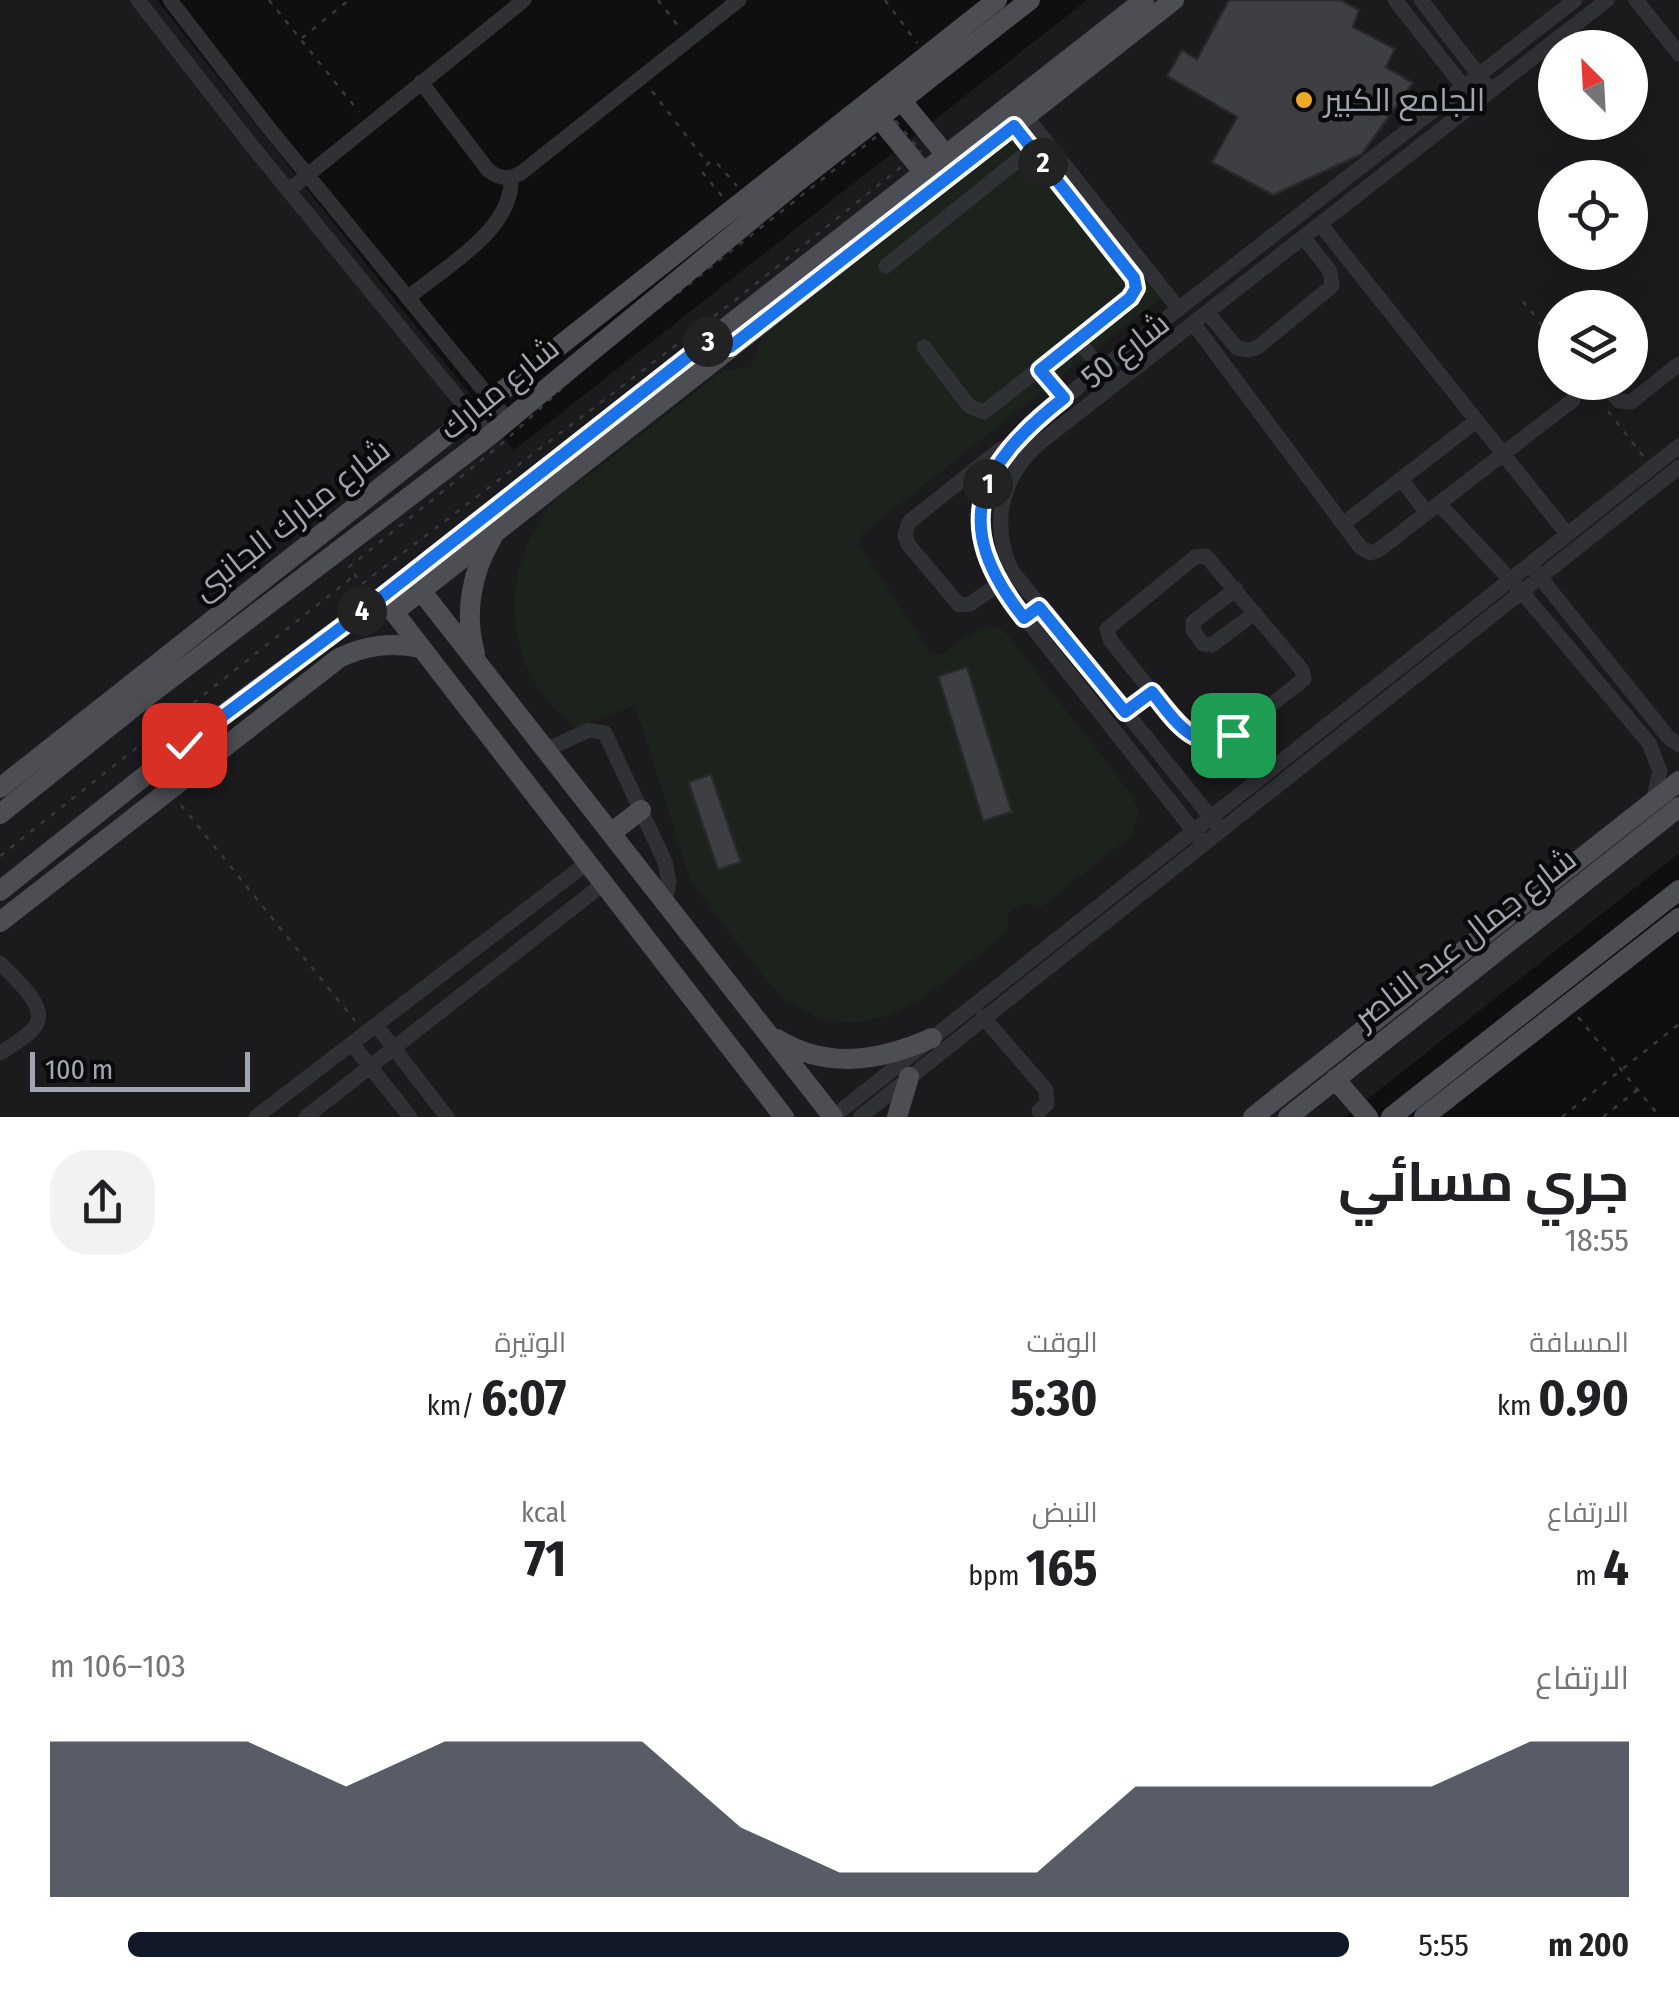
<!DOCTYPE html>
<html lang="ar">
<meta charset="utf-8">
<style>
:root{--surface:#fff;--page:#f2f2f2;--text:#202124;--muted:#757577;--accent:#111827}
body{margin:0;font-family:"Fira Sans Condensed",Cairo,sans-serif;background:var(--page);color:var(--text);direction:rtl;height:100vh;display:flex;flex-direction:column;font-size:38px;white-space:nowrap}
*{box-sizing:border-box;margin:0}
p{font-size:32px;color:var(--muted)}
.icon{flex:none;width:55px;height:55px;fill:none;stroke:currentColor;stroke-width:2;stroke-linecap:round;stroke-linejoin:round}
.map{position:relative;height:1117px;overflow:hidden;direction:ltr}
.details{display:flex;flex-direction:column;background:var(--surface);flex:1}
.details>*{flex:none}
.needle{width:65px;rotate:336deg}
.buttons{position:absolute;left:1538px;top:30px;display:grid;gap:20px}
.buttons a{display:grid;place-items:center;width:110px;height:110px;border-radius:50%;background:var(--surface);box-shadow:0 10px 40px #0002;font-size:50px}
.scale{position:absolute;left:30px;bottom:25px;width:220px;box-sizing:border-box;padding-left:10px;border:5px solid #a0a6b1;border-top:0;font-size:28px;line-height:35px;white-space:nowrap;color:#a0a6b1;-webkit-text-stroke:8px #0a0a0b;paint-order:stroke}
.pin{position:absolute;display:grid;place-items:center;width:85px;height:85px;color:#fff;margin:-42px;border-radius:20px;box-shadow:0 5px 15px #0006}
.km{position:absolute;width:50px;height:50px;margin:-25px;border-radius:50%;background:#222;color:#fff;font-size:28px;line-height:50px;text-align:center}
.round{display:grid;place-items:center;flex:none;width:105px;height:105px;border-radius:40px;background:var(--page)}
.overview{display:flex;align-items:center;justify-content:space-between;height:170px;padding:0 50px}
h1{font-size:55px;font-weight:700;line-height:75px}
.metrics{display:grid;grid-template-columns:repeat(3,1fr);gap:15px;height:170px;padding:10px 50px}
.metrics div{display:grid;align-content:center}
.metrics b{font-size:50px;font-weight:700}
.metrics small{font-size:28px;font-weight:400}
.metrics p{font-size:28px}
.chart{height:280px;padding:20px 50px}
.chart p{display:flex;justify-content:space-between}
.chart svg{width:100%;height:180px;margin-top:10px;fill:var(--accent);opacity:.7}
ul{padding:0 50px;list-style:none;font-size:32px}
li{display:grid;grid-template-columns:160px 120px 1fr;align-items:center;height:75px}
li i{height:25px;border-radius:12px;background:var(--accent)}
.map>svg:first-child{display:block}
.built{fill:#1b1b1d;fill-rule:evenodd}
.green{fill:#1b231c}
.building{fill:#3e3f43;stroke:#29292c;stroke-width:2.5}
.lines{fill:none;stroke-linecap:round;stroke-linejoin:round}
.path{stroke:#36383c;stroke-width:2.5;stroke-dasharray:5 8;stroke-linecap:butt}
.minor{stroke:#303135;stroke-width:15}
.major{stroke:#4c4e54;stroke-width:20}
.route-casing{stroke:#fff;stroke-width:20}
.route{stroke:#1a73e8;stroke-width:12}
.poi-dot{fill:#efa928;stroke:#0a0a0b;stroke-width:4}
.labels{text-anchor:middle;stroke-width:9;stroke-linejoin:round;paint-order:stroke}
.poi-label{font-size:32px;fill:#a0a6b1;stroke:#0a0a0b;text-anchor:start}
.street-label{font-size:32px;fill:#a0a6b1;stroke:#0a0a0b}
</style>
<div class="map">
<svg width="1679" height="1117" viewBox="0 0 1679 1117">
<rect width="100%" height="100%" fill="#0f0f10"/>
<path class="built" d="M0 0H157L514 450 1087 0H1679V853L1345 1117H0ZM1555 48H1630V122H1555ZM1555 178H1630V252H1555ZM1555 308H1630V382H1555Z"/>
<path class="green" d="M1027 129 1160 298 861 535 859 546 931 653 943 654C963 642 982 615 1006 633L1131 794C1140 811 1139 819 1131 836L1042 906 1022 904 1009 911 1007 932C934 988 861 1070 772 987L691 882 635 705 575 728C565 717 552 707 543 695 502 640 507 560 549 508 563 491 585 478 603 465 643 433 684 401 724 370L751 367 762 337Z"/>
<path class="building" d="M1229 0H1340L1359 10 1353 27 1395 49 1386 67 1413 83 1362 154 1273 195 1212 162 1237 117 1167 76 1182 50 1197 59Z
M967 667 1012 812 983 821 938 676Z
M711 774 741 862 718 870 688 782Z"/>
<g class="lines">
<path class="path" d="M269 0 359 112
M658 0 679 27
M885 0 917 43
M302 38 349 0
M652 91 708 164
M896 121 921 151 738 298 362 584 349 567 504 442 588 364Z
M722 196 703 173V168L710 162H716L737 186
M1523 301 1555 343
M1608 411 1643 456
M156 711 173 732
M181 805 355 1021
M0 856 355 575
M1578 1017 1660 1117
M1562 1117 1679 1024
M1603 1117 1637 1090"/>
<path class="minor" d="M138 0 248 141 489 436
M170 0 268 127 508 420
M1395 0 1470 95
M1421 0 1485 83
M1636 0 1679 54
M421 82 488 170C499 179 509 180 521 173L739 0
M1020 109 1178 308
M289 190 524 0
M1320 224 1567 534
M886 266 1032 149
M409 297C445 267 514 229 511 178
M1207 312 1237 348 1249 350 1258 347 1332 286 1330 271 1303 237
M1193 323 1361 548 1371 553 1380 549 1573 400
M1078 340 1101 369
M924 347 969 406 984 412 1134 294V278L1014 126
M1040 370 1064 398
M1602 382 1619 401 1631 402 1679 364
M1401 479 1427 513
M1439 504 1521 591 1649 743 1660 771 1653 802
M1343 524 1476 421
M1206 556 1302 670 1304 679 1233 735 1215 742 1184 732 1111 641 1107 629 1195 557Z
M1535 571 1668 737 1679 745
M999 584 970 604 959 605 908 544 905 535 909 522 1001 449
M1236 589 1193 622V630L1203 644 1212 645 1255 613
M546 750 589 730 605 733 665 862 669 882 665 902
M1221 830 1012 571C990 525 1001 479 1037 445L1607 0
M1204 844 996 581C970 525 983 470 1027 427L1575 0
M0 963C13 977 53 1009 33 1029 24 1039 11 1046 0 1053
M983 1017 1046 1090 1047 1104 1039 1111
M376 1025 447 1117
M352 1044 410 1117
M256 1117 587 863
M306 1117 603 884
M833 1117 1679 446
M860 1117 1679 467"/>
<path class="major" d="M901 100 946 155
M879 118 924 173
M415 583 833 1117
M386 602 784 1117
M394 612 1174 0
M475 654C464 614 471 573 492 538
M0 788 997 0
M0 814 145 698 489 436 797 182 1030 0
M611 833 641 810
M0 891 210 724 382 597 1144 0
M0 922 339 658C366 645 391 642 421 648
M777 1039C828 1070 880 1061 932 1038
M1335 1079 1368 1117
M897 1117 909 1077
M1253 1117 1679 781
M1288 1117 1679 807
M1391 1117 1679 890
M1424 1117 1679 918"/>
</g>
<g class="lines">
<defs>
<path id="route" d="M184 745 382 597 718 333 730 347 1014 126 1134 278 1136 288 1130 298 1040 370 1064 398C977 466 949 524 1024 618L1039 607 1125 712 1152 692C1173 718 1195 755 1233 735"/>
</defs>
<use href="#route" class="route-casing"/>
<use href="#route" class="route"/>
</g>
<circle class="poi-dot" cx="1304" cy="100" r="10"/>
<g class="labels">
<g class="poi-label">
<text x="1324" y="111">الجامع الكبير</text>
</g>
<g class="street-label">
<text transform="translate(1125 350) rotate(-38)" y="11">شارع 50</text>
<text transform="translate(499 388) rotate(-39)" y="11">شارع مبارك</text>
<text transform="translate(291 519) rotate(-38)" y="11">شارع مبارك الجانبى</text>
<text transform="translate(1465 938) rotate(-38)" y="11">شارع جمال عبد الناصر</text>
</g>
</g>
</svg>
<div class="buttons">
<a><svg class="needle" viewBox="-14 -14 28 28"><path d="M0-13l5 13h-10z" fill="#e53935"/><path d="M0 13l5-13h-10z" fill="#757577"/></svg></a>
<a><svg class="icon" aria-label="locate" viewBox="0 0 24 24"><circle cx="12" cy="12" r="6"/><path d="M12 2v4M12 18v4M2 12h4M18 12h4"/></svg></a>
<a><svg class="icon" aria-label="layers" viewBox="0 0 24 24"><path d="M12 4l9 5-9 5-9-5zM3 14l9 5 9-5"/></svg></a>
</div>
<div class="scale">100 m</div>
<div class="pin" style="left:1233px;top:735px;background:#1e9e55"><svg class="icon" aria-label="arrive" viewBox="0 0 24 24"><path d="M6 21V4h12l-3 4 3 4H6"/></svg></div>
<div class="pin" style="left:184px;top:745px;background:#d93025"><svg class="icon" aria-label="check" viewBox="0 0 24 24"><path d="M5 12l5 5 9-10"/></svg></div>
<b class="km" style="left:988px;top:484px">1</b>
<b class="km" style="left:1043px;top:163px">2</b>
<b class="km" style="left:708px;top:342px">3</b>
<b class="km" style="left:362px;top:611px">4</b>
</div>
<section class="details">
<div class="overview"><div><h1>جري مسائي</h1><p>18:55</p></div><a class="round"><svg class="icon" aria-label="share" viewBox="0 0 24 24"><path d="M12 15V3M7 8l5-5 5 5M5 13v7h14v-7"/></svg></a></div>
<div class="metrics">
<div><p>المسافة</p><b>0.90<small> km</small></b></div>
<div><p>الوقت</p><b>5:30</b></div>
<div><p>الوتيرة</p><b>6:07<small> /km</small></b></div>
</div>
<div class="metrics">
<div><p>الارتفاع</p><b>4<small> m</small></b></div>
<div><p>النبض</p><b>165<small> bpm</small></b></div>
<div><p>kcal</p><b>71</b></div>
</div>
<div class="chart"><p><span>الارتفاع</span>103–106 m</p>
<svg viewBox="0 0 160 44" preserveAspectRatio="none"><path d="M0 44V6L10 6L20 6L30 17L40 6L50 6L60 6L70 27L80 38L90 38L100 38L110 17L120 17L130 17L140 17L150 6L160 6V44z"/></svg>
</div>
<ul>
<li><b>200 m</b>5:55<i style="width:94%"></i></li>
</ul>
</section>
